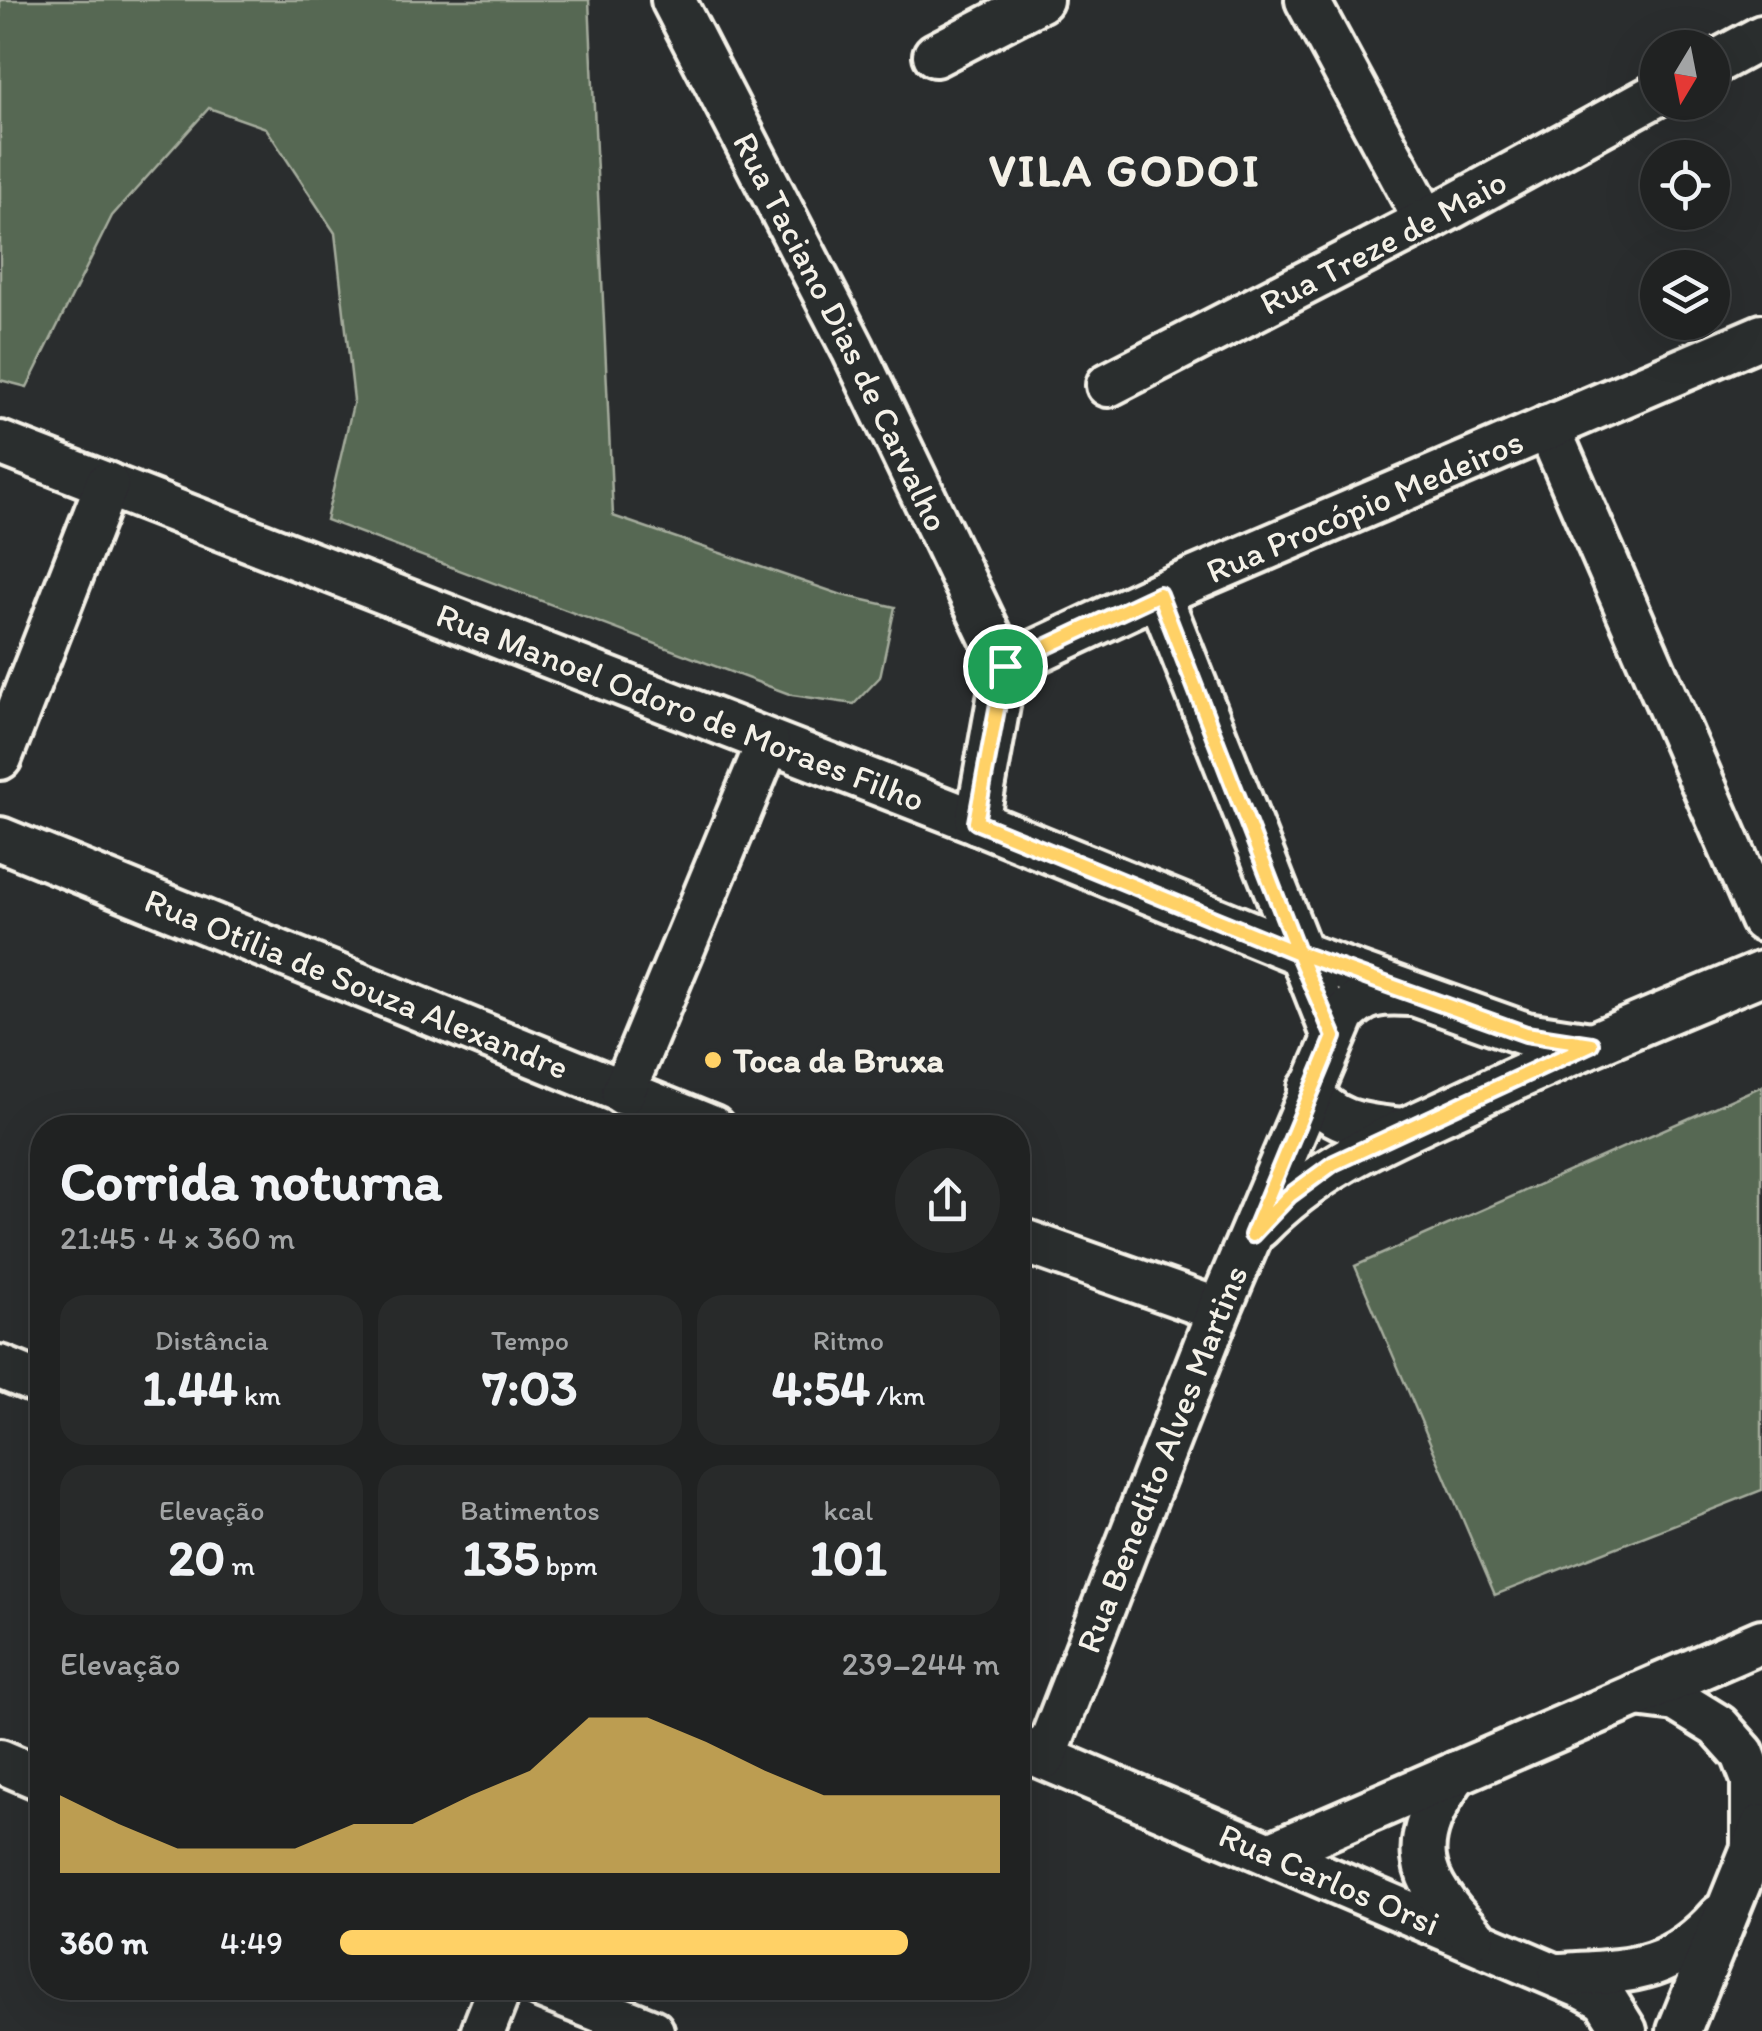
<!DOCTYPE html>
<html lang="pt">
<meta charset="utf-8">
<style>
:root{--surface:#202222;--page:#282a2a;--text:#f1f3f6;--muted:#a2a4a5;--line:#3d3f40;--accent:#ffd166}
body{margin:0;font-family:Itim,sans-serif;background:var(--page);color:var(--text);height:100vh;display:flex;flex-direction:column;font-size:38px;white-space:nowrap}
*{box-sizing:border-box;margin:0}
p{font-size:32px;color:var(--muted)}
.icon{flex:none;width:55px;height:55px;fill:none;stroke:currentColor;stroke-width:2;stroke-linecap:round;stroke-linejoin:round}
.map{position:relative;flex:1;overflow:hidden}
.details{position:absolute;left:30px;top:1115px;width:1000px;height:885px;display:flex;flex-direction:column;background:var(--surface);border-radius:40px;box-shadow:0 10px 40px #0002,0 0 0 2px var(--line)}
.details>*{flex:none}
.needle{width:65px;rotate:190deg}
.fabs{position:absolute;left:1640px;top:30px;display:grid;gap:20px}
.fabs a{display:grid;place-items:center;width:90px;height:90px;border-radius:50%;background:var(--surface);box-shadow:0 10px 40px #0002,0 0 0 2px var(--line);font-size:50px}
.pin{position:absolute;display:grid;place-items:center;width:85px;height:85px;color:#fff;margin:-42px;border:5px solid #fff;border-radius:50%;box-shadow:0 2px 10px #0007}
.round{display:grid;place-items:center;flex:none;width:105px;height:105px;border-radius:52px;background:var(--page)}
.summary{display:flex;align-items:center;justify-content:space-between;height:170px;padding:0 30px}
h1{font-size:55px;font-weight:700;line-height:75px}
.metrics{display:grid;grid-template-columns:repeat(3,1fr);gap:15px;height:170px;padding:10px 30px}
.metrics div{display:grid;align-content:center;border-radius:25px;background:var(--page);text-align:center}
.metrics b{font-size:50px;font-weight:700}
.metrics small{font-size:28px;font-weight:400}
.metrics p{font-size:28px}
.chart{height:280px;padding:20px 30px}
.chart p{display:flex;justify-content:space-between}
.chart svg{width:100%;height:180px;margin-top:10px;fill:var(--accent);opacity:.7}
ul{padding:0 30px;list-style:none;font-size:32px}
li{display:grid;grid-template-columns:160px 120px 1fr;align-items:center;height:75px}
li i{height:25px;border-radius:12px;background:var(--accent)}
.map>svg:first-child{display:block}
.green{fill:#566852;stroke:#a5ac9d;stroke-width:2.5}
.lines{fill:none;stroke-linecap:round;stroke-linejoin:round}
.minor-casing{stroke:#f4f1e8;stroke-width:50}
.minor{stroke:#2a2d2e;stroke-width:42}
.route-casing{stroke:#fff;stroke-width:20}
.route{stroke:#ffd166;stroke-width:12}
.poi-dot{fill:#ffd166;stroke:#2a2d2e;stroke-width:4}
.labels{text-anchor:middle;stroke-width:8;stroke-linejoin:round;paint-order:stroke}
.street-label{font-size:35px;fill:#f4f1e8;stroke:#2a2d2e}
.poi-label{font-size:35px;font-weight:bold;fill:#f4f1e8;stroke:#2a2d2e;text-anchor:start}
.district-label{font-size:45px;font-weight:bold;letter-spacing:2.5px;fill:#f4f1e8;stroke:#2a2d2e}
</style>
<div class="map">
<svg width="1762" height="2031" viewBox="0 0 1762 2031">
<rect width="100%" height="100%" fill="#2a2d2e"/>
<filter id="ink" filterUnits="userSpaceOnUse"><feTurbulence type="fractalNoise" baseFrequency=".01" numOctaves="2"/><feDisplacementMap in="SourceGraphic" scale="20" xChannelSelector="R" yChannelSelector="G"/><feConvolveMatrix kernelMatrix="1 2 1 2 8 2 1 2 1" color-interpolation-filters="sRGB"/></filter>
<g filter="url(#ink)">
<path class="green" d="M0 0H589L613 516 842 595 895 607 880 677 854 704 792 695 326 520 354 400 335 233 266 128 209 108 112 216 27 387 0 380Z
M1762 1086V1490L1495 1595 1355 1266Z"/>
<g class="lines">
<defs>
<g id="minor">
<path id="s1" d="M673 0 853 349 1005 666"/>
<path d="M1307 0 1426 221"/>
<path d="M935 55 1041 0"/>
<path d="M1712 64 1762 37"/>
<path id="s2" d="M1108 385 1426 221 1658 94"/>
<path d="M1548 427 1762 920"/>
<path id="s3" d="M0 443 977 822 1299 953 1526 1034 1591 1044"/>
<path d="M1159 594 1334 1037"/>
<path d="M0 758 107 484"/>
<path id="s4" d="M977 822 1005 666 1159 594 1762 336"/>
<path id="s5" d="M0 839 713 1128"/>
<path d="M1310 1089C1329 1125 1368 1126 1404 1130"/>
<path d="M623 1093 768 743"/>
<path d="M1259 1227C1320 1164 1388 1138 1467 1101 1564 1055 1663 1014 1762 973"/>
<path d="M1018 1239 1219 1310"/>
<path d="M0 1367 42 1384"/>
<path d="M1636 1695 1676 1700 1718 1726 1743 1754 1753 1780V1848"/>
<path id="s6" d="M1021 1748 1585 1988 1605 1999 1625 2031"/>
<path id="s7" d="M1045 1757 1219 1310 1344 1015C1364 993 1381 992 1410 994"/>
<path d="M0 1761 42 1779"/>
<path d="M1456 1773C1407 1844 1414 1875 1473 1936"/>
<path d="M1272 1853 1762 1641"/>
<path d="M1560 1975C1630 1971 1670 1973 1720 1916"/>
<path d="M544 1988 652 2031"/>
<path d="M483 2031 500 1988"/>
<path d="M1679 2031 1762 1826"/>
</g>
</defs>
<use href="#minor" class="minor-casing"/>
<use href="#minor" class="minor"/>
</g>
</g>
<g class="lines" filter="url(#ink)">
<defs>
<path id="route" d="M1005 666 976 822 1298 953 1334 1037 1252 1235 1289 1196 1334 1163 1591 1044 1526 1034 1298 953 1159 594 1005 666"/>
</defs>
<use href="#route" class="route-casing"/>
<use href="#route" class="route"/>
</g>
<circle class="poi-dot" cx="713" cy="1060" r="10"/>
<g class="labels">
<g class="street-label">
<text dy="12" stroke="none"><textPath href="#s2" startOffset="310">Rua Treze de Maio</textPath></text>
<text dy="12" stroke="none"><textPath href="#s1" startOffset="372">Rua Taciano Dias de Carvalho</textPath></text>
<text dy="12" stroke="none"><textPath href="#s4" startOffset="552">Rua Procópio Medeiros</textPath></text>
<text dy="12" stroke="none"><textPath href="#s3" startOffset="730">Rua Manoel Odoro de Moraes Filho</textPath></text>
<text dy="12" stroke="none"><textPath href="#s5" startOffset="385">Rua Otília de Souza Alexandre</textPath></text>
<text dy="12" stroke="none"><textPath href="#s7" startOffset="320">Rua Benedito Alves Martins</textPath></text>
<text dy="12" stroke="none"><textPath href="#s6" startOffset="335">Rua Carlos Orsi</textPath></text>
</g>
<g class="poi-label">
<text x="733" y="1072">Toca da Bruxa</text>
</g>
<g class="district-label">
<text x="1125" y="186">VILA GODOI</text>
</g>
</g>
</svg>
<div class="fabs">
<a><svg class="needle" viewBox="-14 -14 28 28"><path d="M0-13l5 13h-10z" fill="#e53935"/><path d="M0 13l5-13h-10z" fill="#a2a4a5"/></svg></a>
<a><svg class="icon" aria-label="locate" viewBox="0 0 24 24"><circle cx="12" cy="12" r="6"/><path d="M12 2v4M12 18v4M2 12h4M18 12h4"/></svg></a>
<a><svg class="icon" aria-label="layers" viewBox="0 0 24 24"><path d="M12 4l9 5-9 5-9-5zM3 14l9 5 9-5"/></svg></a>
</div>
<div class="pin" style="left:1005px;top:666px;background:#1e9e55"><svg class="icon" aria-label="arrive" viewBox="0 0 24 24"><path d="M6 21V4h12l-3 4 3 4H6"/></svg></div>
<section class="details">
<div class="summary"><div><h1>Corrida noturna</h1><p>21:45 · 4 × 360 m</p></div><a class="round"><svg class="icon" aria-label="share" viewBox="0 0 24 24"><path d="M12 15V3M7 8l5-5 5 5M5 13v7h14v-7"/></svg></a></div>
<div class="metrics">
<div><p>Distância</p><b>1.44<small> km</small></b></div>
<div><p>Tempo</p><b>7:03</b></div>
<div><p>Ritmo</p><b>4:54<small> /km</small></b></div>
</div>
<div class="metrics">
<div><p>Elevação</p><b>20<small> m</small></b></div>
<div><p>Batimentos</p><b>135<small> bpm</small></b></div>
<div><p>kcal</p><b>101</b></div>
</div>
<div class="chart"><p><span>Elevação</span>239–244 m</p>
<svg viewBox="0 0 160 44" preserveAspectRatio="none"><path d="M0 44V25L10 32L20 38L30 38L40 38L50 32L60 32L70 25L80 19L90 6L100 6L110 12L120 19L130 25L140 25L150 25L160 25V44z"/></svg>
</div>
<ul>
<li><b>360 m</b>4:49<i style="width:86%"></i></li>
</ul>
</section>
</div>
